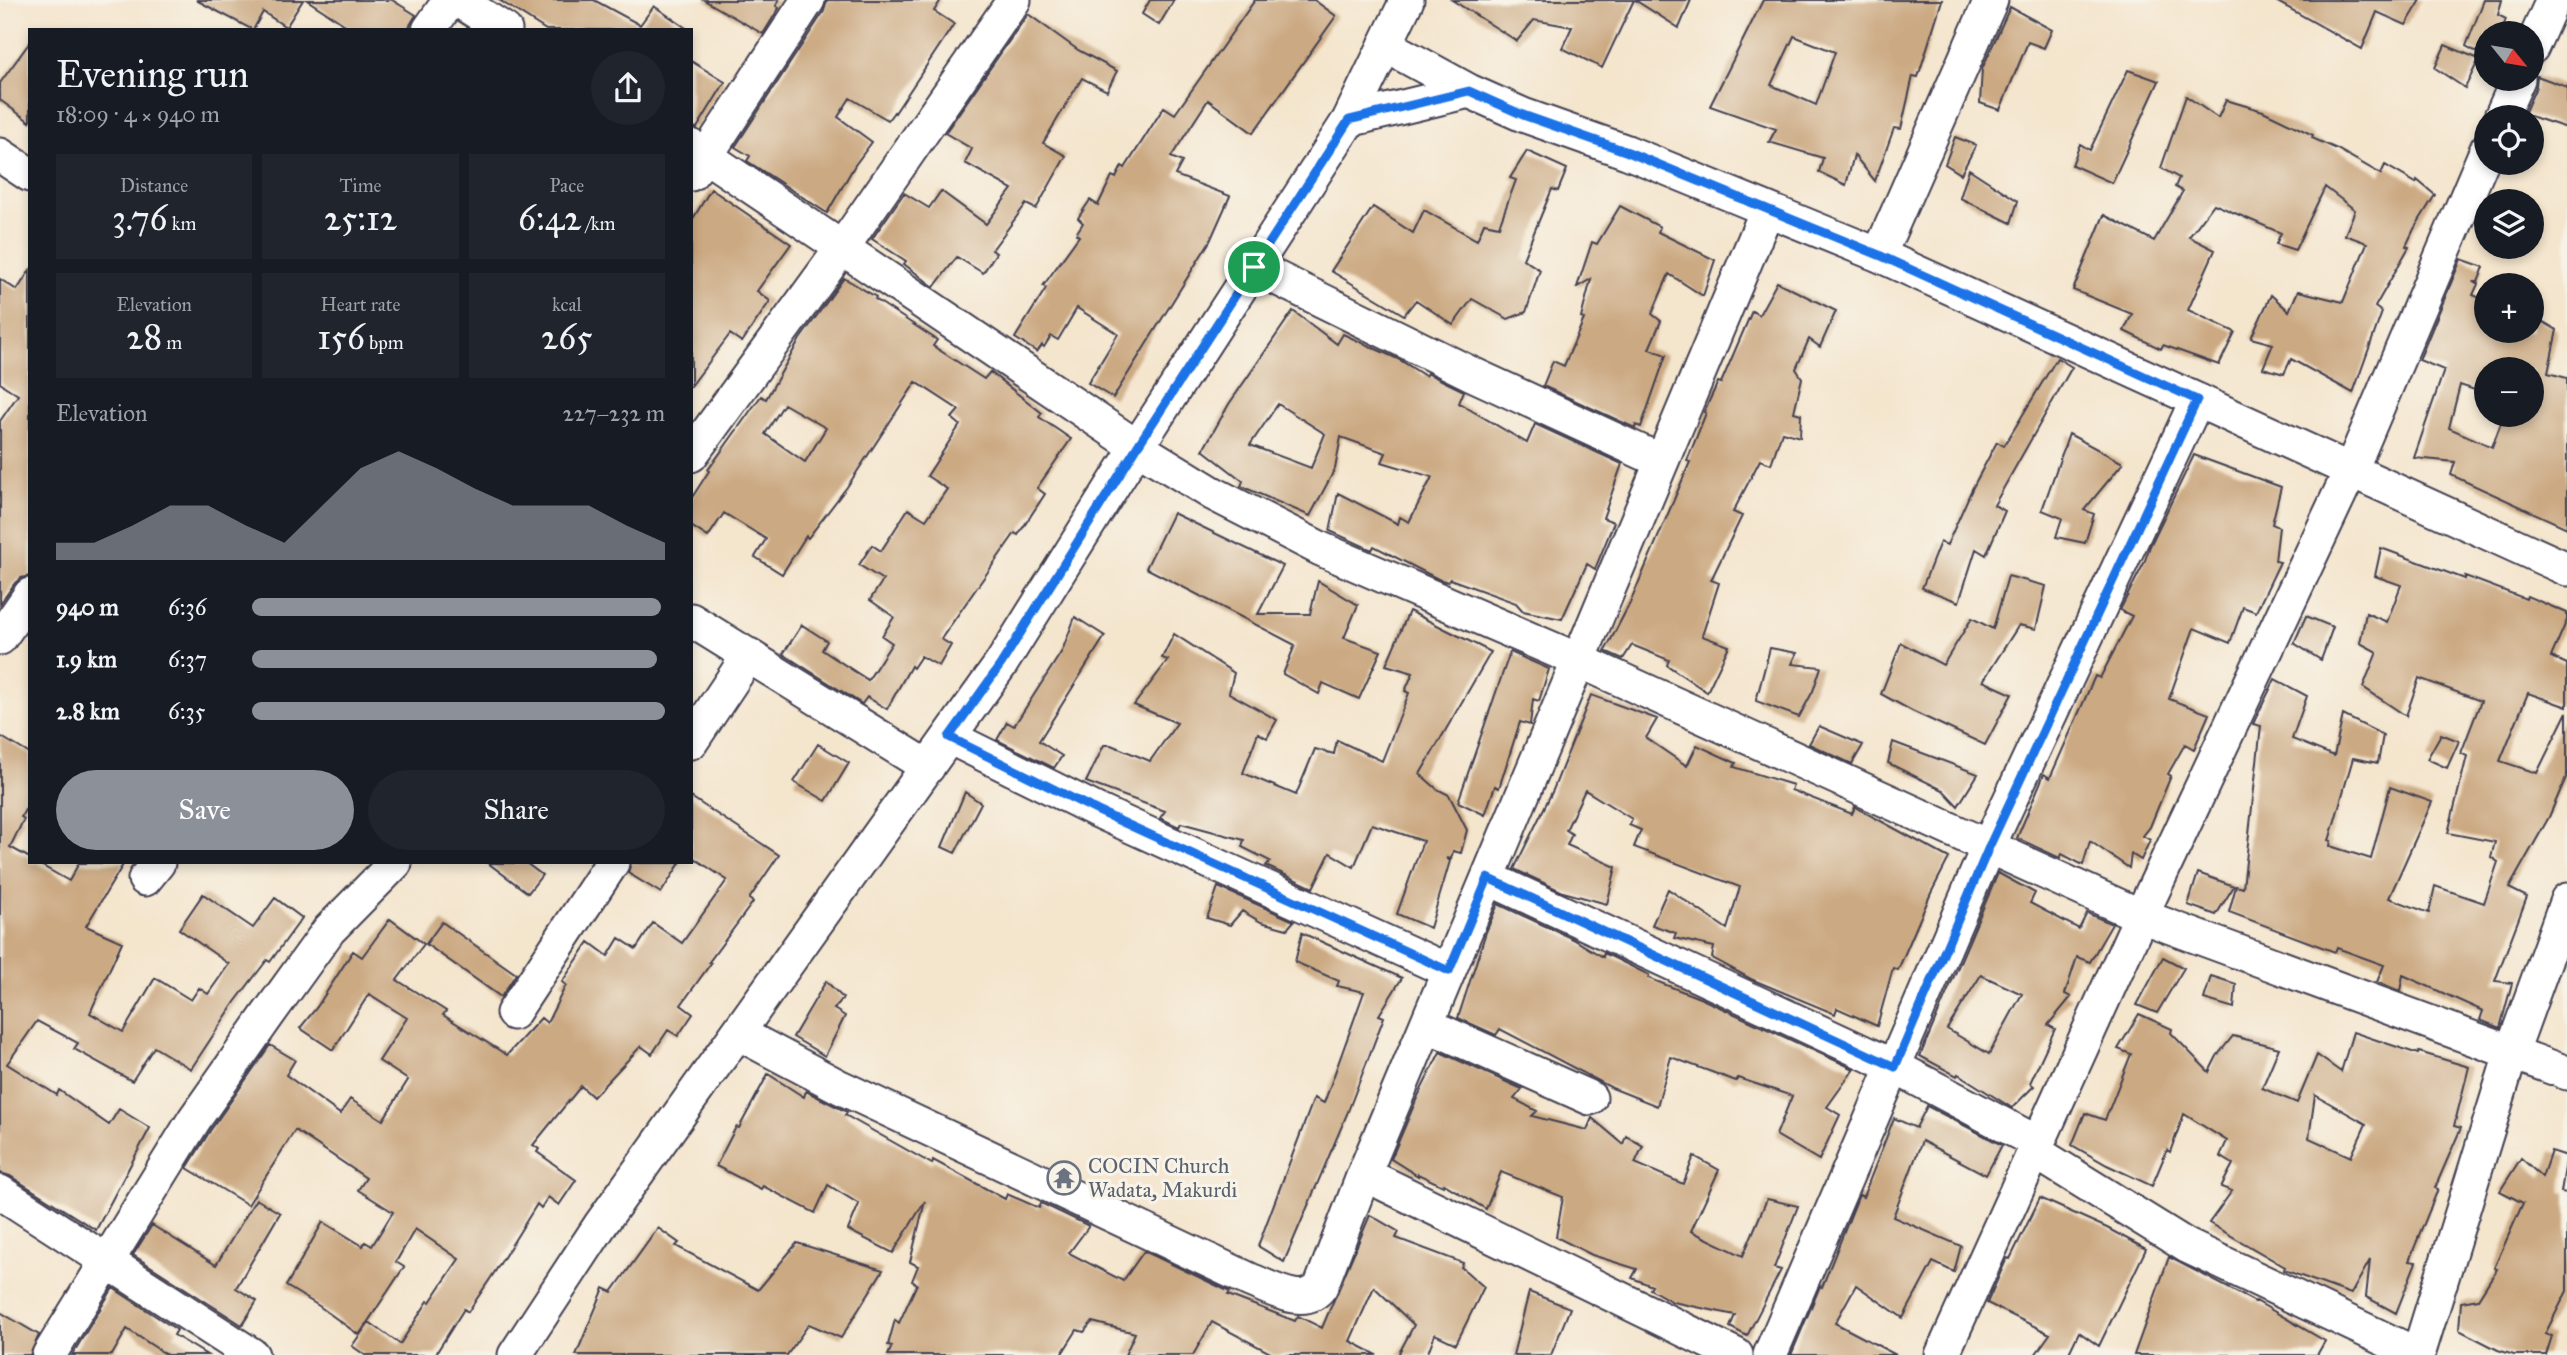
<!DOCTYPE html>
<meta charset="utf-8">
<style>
:root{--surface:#171b24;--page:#20242c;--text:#f1f3f6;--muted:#9ea1a6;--accent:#8c9099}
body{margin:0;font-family:"IM FELL Great Primer",serif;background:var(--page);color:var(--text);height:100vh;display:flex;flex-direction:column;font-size:26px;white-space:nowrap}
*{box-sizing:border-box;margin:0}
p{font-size:23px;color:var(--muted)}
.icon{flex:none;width:38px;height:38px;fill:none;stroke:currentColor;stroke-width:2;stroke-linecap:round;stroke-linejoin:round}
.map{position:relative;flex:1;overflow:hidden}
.sheet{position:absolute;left:28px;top:28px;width:665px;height:836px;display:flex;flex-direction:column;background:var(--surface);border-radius:0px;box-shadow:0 4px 10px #0003}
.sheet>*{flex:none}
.needle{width:46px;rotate:120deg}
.tools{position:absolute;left:2474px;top:21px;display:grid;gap:14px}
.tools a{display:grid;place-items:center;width:70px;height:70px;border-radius:50%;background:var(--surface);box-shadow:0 4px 10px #0003;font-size:35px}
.pin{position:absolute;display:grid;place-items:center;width:60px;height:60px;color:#fff;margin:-30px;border:4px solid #fff;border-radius:50%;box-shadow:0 2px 7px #0007}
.round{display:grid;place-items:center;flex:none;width:74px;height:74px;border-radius:37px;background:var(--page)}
.summary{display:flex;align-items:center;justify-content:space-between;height:119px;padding:0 28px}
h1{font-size:38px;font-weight:600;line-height:52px}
.figures{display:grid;grid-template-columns:repeat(3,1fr);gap:10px;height:119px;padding:7px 28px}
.figures div{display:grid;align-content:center;border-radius:0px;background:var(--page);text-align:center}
.figures b{font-size:35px;font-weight:600}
.figures small{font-size:19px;font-weight:400}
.figures p{font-size:19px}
.chart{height:196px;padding:14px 28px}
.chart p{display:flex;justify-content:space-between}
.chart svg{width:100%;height:126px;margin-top:7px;fill:var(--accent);opacity:.7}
.button{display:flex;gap:14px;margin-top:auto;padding:14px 28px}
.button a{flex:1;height:80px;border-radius:42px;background:var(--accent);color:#fff;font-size:28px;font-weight:600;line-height:80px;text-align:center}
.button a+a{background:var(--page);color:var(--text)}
ul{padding:0 28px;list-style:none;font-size:23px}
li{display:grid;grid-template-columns:112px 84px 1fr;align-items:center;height:52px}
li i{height:18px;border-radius:9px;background:var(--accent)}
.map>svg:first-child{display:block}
.building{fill:#cba982;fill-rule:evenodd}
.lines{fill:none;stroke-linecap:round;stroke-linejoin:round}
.minor-casing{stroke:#423f51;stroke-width:37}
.minor{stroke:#fff;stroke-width:33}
.route-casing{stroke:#fff;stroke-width:14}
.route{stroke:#1a73e8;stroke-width:9}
.labels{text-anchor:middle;stroke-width:6;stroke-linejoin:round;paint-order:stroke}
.worship-label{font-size:21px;fill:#5b616d;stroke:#f7f3e8;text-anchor:start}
</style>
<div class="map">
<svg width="2567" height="1355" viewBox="0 0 2567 1355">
<rect width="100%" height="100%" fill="#f7f3e8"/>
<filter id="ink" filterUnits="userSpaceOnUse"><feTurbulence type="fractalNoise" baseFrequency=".0143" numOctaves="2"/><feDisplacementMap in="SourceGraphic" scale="14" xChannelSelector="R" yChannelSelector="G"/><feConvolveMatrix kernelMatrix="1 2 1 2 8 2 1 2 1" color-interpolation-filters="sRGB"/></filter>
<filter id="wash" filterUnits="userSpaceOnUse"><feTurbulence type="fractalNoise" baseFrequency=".00686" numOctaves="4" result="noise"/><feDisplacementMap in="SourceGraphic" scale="28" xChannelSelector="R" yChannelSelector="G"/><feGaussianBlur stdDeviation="1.57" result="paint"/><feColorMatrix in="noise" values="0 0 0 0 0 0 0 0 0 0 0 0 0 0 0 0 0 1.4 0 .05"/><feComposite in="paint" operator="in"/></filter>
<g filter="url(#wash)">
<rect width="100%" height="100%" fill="#f4e5cd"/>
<g id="blocks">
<path class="building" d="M196 0H303L286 27 263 12 253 30Z
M307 0H392L416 15 407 30H353Z
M499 0H594L640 25 654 6 689 30H546Z
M704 0H779L776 6 779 8 763 34Z
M827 0H941L934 11 954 24 895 113 894 112 888 120 850 98 838 117 872 142 855 165 827 213 747 161 750 156 735 147 824 11Z
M1150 0H1174L1159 25 1142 14Z
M1255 0H1314L1336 16 1253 133 1208 100 1171 157 1182 162 1175 175 1230 196 1210 241 1113 398 1088 383 1118 334 1077 308 1058 340 1051 336 1044 347 1042 345 1037 352 1015 338 1046 288 1043 286 1079 236 1076 234 1083 223 1078 218 1090 200 1098 205 1112 176 1116 178 1122 166 1125 168 1164 107 1175 114Z
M1452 0H1634L1602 68 1562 48 1572 27 1534 20 1517 41Z
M1635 0H1691L1679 28Z
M1763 0H1942L1918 77 1913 76 1901 129 1894 128 1875 181 1854 155 1846 185 1819 172 1823 158 1769 142 1776 129 1710 106ZM1794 36 1835 52 1816 105 1771 85Z
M2274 0H2421L2406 25 2377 12 2362 49Z
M2484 0H2502L2498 15 2506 19 2501 33H2487V58L2466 46Z
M2010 7 2052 30 2044 48 2028 42 2000 110 1980 103 1982 69Z
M1028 14 1078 50 1117 71 1107 91 1082 78 1043 143 1066 156 1036 209 1026 204 992 250 996 253 983 273 957 257 934 287 904 264 906 261 872 239 904 193 929 208 941 191 986 224 1012 189 965 163 972 149 945 133Z
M30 42V122L0 100V83Z
M2445 45 2479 59 2465 88 2435 68Z
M691 61 725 82 697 128 691 127Z
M2128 70 2159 81 2112 183 2072 165 2080 144 2090 150Z
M2537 76 2567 87V128L2524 114 2536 87Z
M2186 96 2218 118 2226 100 2263 111 2313 135 2312 138 2337 149 2381 174 2385 165 2416 183 2417 180 2435 195 2414 229 2406 246 2409 247 2375 307 2382 312 2353 393 2291 359 2284 374 2263 368 2273 344 2251 338 2271 295 2289 311 2298 291 2343 302 2367 243 2345 235 2355 210 2325 187 2295 250 2276 244 2281 233 2214 204 2189 237 2215 250 2188 310 2235 332 2219 365 2163 345 2161 349 2124 331 2132 314 2073 290 2104 215 2154 241 2183 191 2175 187 2179 178 2161 168Z
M1955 137 1976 145 1961 174 1945 164Z
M1527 151 1567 169 1558 191 1552 189 1523 259 1540 270 1526 312 1508 319 1472 299 1453 325 1416 300 1404 315 1331 271 1373 207 1413 233 1424 210 1477 240 1484 223 1499 226 1516 180 1510 178Z
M1969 169 2018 201 2011 223 1960 198Z
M711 189 791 244 757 291 770 301 742 342 730 334 691 386V222Z
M1620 206 1660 227 1658 232 1715 260 1703 296 1669 274 1652 314 1661 321 1649 349 1666 355 1641 427 1636 425 1635 428 1543 386 1553 361 1564 366 1584 319 1581 318 1591 279 1577 287 1592 242 1597 244Z
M2461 259 2484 267 2478 282H2475L2478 284 2473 295 2487 301V331H2532L2533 316 2557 330 2548 373 2567 378V528L2451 475 2455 462 2414 458 2444 370 2419 360ZM2487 369H2532V415H2504L2492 447 2449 428 2460 385 2487 394Z
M30 270V576L21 578 15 583 0 604V421L18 395 0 383V279L17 290Z
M844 278 876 297 875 299 937 340 933 346 984 379 990 372 1042 413 1039 417 1071 439 1037 488 1045 494 1018 535 1015 533 941 639 951 645 939 666 921 656 913 668 911 666 887 709 867 697 862 704 783 654 802 625 827 641 822 650 868 680 892 643 882 636 894 617 870 600 883 580 859 565 872 545 881 551 908 509 926 520 947 489 927 476 960 425 952 418 959 410 916 382 847 487 808 538 806 536 782 574 755 557 766 539 724 513 708 537 691 526V499L709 471 708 470 761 396 766 399 800 339ZM784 404 826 428 805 462 765 434Z
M1777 282 1836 311 1820 347 1809 339 1796 369 1802 378 1794 412 1801 414 1800 437 1782 432 1771 464 1760 460 1733 512 1742 516 1711 580 1719 583 1702 636 1729 646 1707 692 1667 665 1669 660 1632 645 1623 659 1605 651 1630 603 1690 462 1687 461 1706 413 1704 412 1718 382 1721 383 1752 311 1759 315Z
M1293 311 1337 344 1343 334 1400 360 1425 376 1427 373 1464 391 1459 403 1527 443 1535 424 1622 464 1603 518 1614 522 1595 569 1587 564 1562 619 1523 611 1516 603 1450 579 1448 582 1438 579 1374 546 1372 550 1330 531 1338 493 1398 524 1400 517 1409 522 1432 477 1382 462 1386 453 1341 437 1335 469 1310 516 1241 486 1243 481 1203 450 1229 404ZM1278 404 1325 434 1311 468 1250 445Z
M2057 358 2072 367 1994 505 2005 511 1986 555 1976 549 1959 602 1922 588 1940 542 1947 545 1972 489 1997 442 2004 446Z
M2069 434 2123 463 2084 510 2094 514 2085 543 2056 537 2062 518 2042 510Z
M2194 455 2281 487 2272 524 2279 527 2275 561 2280 562 2256 612 2243 607 2230 643 2194 628 2169 699 2209 714 2194 749 2185 744 2168 774 2171 776 2150 827 2143 836 2150 840 2141 860 2131 854 2129 868 2090 841 2083 865 2062 854 2060 858 2017 838 2044 774 2050 778 2095 676 2100 678 2132 616 2120 610 2144 563 2150 546Z
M1173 513 1283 566 1258 614H1310L1318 581 1358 605 1344 638 1381 651 1359 699 1323 683 1319 694 1283 674 1295 645 1146 568Z
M2381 548 2465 579V576L2526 599 2527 596 2567 613V620L2551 657 2567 664V707L2528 693 2500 761 2537 773 2567 712V775L2549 817 2509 888 2527 897 2495 981 2512 983 2500 1028 2480 1020 2483 1011 2403 975 2400 991 2377 982 2384 965 2337 948 2335 952 2229 912 2236 886 2243 888 2261 726 2253 724 2275 679 2307 696 2292 739 2334 756 2343 715 2383 735 2378 763 2353 758 2329 841H2331L2330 846 2371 859 2390 787 2432 802 2389 898 2429 913 2435 886 2484 903 2498 862 2491 857 2495 842 2448 833 2467 756 2461 753 2481 701 2419 678 2406 716 2363 687 2377 652 2360 643 2366 613 2387 622 2401 585 2375 576Z
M2008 576 2046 586 2036 629 2019 625 1983 681 2012 694 1985 745 1912 711 1881 694 1901 643 1943 665 1972 618 1993 629Z
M1409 611 1491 652 1420 774 1437 789 1449 795 1467 830 1461 853 1453 851 1451 859 1446 858 1450 861 1430 928 1397 914 1423 841 1372 824 1354 867 1330 853 1313 888 1266 866 1270 861 1242 847 1244 840 1181 823 1179 827 1160 818 1165 811 1086 782 1104 745H1111L1150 761 1177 723 1134 705 1168 660 1162 658 1174 634 1234 673 1229 693 1277 720 1267 738 1258 733 1243 773 1296 795 1315 749 1334 754 1337 740 1382 761 1409 693 1405 691 1413 673 1386 665Z
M2306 616 2333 627 2321 660 2294 643Z
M1075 617 1105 636 1039 741 1062 756 1054 768 997 740 1007 722 1014 726 1062 651Z
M1770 648 1797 653 1792 664 1821 667 1813 691 1799 717 1756 701Z
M1510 652 1549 669 1539 701 1533 699 1530 725 1520 722 1499 788 1495 786 1485 815 1458 802Z
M1591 695 1657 719 1646 738 1687 766 1697 745 1736 763 1734 767 1793 785 1791 790 1852 814 1855 807 1949 858 1931 893 1898 970 1893 968 1877 1026 1837 1008 1835 1014 1751 979 1712 958 1714 947 1674 938 1676 933 1652 925 1668 889 1727 929 1740 887 1634 847 1641 830 1629 825 1632 819 1585 790 1566 830 1572 834 1567 845 1616 867 1607 904 1563 892 1514 869 1553 790Z
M1819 726 1863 745 1852 764 1809 744Z
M2441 734 2459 741 2447 768 2427 759Z
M0 736 30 754V801L21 817 24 819 10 847 30 858V863H37L69 881 79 863H124L86 926 122 942 90 1013 123 1032 155 978 191 1000 199 988 208 994 229 964 179 929 203 894 253 928 275 898 302 918 270 962 267 960 235 1002 191 1069 154 1047 132 1081 74 1049 78 1043 37 1021 7 1064 57 1095 59 1090 109 1125 119 1109 150 1128 96 1230 10 1176 0 1173Z
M1893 742 1978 774 1958 806 1943 790 1888 763Z
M818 744 849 763 826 801 794 782Z
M965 792 981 803 955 853 942 847Z
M691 797 779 855 749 899 753 902 709 962 711 963 681 1005 693 1014 678 1036 668 1030 652 1054 641 1046 593 1097 581 1086 533 1145 539 1149 537 1152 576 1180 559 1205 548 1197 541 1208 537 1204 496 1270 468 1312 464 1309 435 1355H365L352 1346 369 1322 400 1344 428 1301 430 1302 459 1259 415 1229 396 1262 404 1267 359 1335 319 1306 286 1286 323 1222 363 1246 365 1242 372 1246 393 1212 358 1190 366 1178 295 1130 248 1205 187 1168 210 1131 270 1045 295 1060 286 1075 340 1114 350 1099 383 1120 408 1080 379 1061 407 1018 369 994 333 1050 300 1028 317 1007 353 951 362 957 390 919 424 944 397 980 446 1011 443 1015 507 1055 541 1018 547 1023 566 985 562 982 589 942 608 956 619 938 636 949 653 923 682 943 727 880 691 856Z
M488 863H526L542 875 528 893Z
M631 863H680L661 893 628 873Z
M1998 873 2035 893 2030 903 2079 929 2087 913 2112 924 2090 962 2077 957 2065 994 2071 997 2048 1025 2055 1029 2030 1083 2034 1086 2012 1108 1958 1074 1957 1076 1920 1056ZM1981 975 2022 994 1989 1054 1947 1029Z
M2198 873 2234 886 2216 915 2188 905Z
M1218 887 1294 921 1287 929 1261 922 1242 911 1230 925 1207 918Z
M1498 904 1573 939 1603 957 1604 953 1649 975 1648 978 1702 999 1854 1069 1827 1107 1840 1115 1819 1160 1776 1135 1792 1096 1738 1078 1736 1081 1671 1057 1657 1106 1612 1088 1500 1029 1496 1035 1458 1018 1486 932Z
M442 922 516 974 501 997 426 944Z
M1302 933 1402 978 1379 1015 1384 1017 1347 1114 1284 1262 1258 1246 1314 1098 1324 1103 1364 992 1337 986 1339 981 1295 962Z
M2163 957 2184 968 2157 1013 2137 1005Z
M2211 976 2236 984 2234 1008 2204 999Z
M826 981 843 998 834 1009 845 1016 825 1056 793 1037Z
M2139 1014 2172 1029 2171 1033 2209 1072 2217 1056 2233 1036 2279 1048 2262 1088 2297 1103 2317 1055 2341 1072 2353 1032 2418 1054 2419 1052 2469 1067 2454 1126 2461 1128 2435 1188 2438 1189 2409 1261 2416 1262 2396 1313 2366 1297 2370 1260 2351 1294 2284 1270 2285 1267 2209 1223 2232 1191 2221 1187 2233 1164 2220 1156 2227 1141 2184 1114 2170 1152 2167 1150 2152 1186 2107 1165 2072 1145 2085 1113 2105 1120 2131 1054 2118 1049ZM2315 1095 2366 1124 2351 1157 2309 1138Z
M1440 1052 1522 1089 1514 1099 1537 1111 1532 1116 1587 1130 1592 1118 1623 1144 1626 1136 1643 1146 1635 1163 1683 1184 1694 1156 1719 1170 1691 1231 1743 1256 1767 1199 1798 1206 1774 1268 1781 1270 1747 1336 1730 1327 1735 1315 1673 1302 1650 1289 1652 1286 1632 1278 1637 1269 1592 1255 1556 1237 1563 1197 1501 1172 1486 1209 1444 1184 1443 1186 1418 1174V1176L1391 1159 1417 1098Z
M768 1074 804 1097 806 1091 847 1112 845 1115 932 1164 933 1160 1005 1199 1007 1194 1039 1208 1041 1203 1089 1226 1069 1253 1123 1281 1144 1251 1230 1292 1228 1295 1295 1321 1298 1316 1322 1328 1370 1215 1399 1232 1396 1238 1463 1263 1461 1267 1484 1287 1456 1344 1435 1334 1427 1355H1398L1414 1325 1374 1287 1350 1341 1377 1355H1274L1212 1322 1193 1355H1125L1135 1333 1092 1322 1084 1332 1077 1330 1061 1355H888L892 1346 888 1345 895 1320 899 1323 917 1284 912 1281 918 1266 910 1262 925 1201 893 1253 848 1230 859 1204 828 1185 815 1213 763 1186 761 1189 716 1166 736 1127 739 1128Z
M1927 1106 2002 1145 1986 1175 1922 1141 1893 1217 1961 1246 1954 1272 1933 1262 1903 1318 1856 1285 1835 1323 1896 1355H1791L1820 1286 1822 1287 1859 1195 1863 1197 1894 1118 1916 1128Z
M2551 1151 2567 1156 2561 1192 2567 1193V1291L2545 1334 2552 1336 2546 1355H2514L2498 1350 2459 1330 2461 1302 2478 1299 2497 1269 2494 1268 2523 1203 2500 1191 2521 1158 2542 1177Z
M2040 1198 2107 1228 2146 1249 2099 1346 2079 1332 2068 1355H2035L2050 1334 1987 1303 2007 1258 2010 1259Z
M256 1199 280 1213 236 1288 257 1301 242 1325 133 1255 152 1225 216 1265Z
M658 1228 679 1243 676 1246 758 1290 797 1243 883 1270 841 1338 809 1324 787 1355H576L604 1288 612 1292Z
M2169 1257 2255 1302 2256 1301 2325 1341 2317 1355H2134Z
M113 1288 177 1330 174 1335 207 1355H167L127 1329 112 1355H72Z
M1529 1292 1570 1308 1551 1355H1513Z
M0 1312 39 1335 30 1355H0Z"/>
</g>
</g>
<g filter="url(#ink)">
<use href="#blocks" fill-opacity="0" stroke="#423f51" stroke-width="2"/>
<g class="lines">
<defs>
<path id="minor" d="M458 0 505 30
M429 30 450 0
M1385 45 1469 91 1523 115 1627 152 1879 255 2567 569
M2532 47 2553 0
M2501 117 2518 79
M1349 120 1469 91
M691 146 1137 447 1212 493 1321 549 1578 660 2141 916 2567 1073
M0 155 30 175
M691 174 706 156 808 0
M1879 255 1991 0
M1254 267 1470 373 1661 461
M691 455 842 248 1014 0
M691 620 928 767
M0 638 30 595
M949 737 1098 811 1449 971
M691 742 749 655
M1488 878 1895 1067 2038 1143
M145 879 158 863
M513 1013 612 863
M1427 1025 1590 1098
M738 1033 840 1087 1250 1280C1271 1288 1305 1309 1321 1286L1364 1174
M2034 1151 2187 1246 2418 1355 2511 1054 2567 900
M0 1192 252 1355
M49 1355 194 1120 267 1016 329 930 395 863
M515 1355 601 1224 1001 664 1137 447 1349 120 1407 0
M1736 1355 1364 1174 1767 210
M1770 1355 1988 847 2197 400
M1942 1355 2141 916 2350 472 2487 149"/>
</defs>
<use href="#minor" class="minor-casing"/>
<use href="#minor" class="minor"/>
</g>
</g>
<g class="lines" filter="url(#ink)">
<defs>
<path id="route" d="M1469 91 1523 115 1628 152 1879 255 2197 400 1989 847 1895 1067 1488 878 1449 971 1098 811 949 737 1001 664 1137 447 1349 120Z"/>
</defs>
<use href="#route" class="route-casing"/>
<use href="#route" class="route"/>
</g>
<defs>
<symbol id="temple-ring" viewBox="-11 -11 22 22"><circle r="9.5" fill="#f7f3e8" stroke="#6b7280" stroke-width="1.5"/><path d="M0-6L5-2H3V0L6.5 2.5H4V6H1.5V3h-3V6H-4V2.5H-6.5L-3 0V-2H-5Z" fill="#6b7280"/></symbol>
</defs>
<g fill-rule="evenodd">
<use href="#temple-ring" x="1045" y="1159" width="38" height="38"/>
</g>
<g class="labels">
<g class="worship-label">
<text x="1088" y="1173">COCIN Church<tspan x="1088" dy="24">Wadata, Makurdi</tspan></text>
</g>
</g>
</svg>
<div class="tools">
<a><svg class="needle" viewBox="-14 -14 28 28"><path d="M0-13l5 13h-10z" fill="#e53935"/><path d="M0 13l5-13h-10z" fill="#9ea1a6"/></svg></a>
<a><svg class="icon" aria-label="locate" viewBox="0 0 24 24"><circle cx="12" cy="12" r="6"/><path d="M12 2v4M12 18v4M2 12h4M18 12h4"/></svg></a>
<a><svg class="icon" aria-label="layers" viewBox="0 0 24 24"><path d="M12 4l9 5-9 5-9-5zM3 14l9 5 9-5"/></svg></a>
<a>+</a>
<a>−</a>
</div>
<div class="pin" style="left:1254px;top:267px;background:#1e9e55"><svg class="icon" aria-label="arrive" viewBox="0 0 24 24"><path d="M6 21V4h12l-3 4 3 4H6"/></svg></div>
<section class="sheet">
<div class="summary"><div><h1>Evening run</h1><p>18:09 · 4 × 940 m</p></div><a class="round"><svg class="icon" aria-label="share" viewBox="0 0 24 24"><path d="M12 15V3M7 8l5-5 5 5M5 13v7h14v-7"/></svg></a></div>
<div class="figures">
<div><p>Distance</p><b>3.76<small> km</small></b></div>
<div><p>Time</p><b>25:12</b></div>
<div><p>Pace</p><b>6:42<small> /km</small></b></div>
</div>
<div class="figures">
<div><p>Elevation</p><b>28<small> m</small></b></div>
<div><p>Heart rate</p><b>156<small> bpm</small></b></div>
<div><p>kcal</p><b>265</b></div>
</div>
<div class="chart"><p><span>Elevation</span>227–232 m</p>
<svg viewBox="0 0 160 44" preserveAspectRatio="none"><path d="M0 44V38L10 38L20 32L30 25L40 25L50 32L60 38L70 25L80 12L90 6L100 12L110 19L120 25L130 25L140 25L150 32L160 38V44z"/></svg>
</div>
<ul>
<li><b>940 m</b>6:36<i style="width:99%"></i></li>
<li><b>1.9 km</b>6:37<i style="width:98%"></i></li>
<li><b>2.8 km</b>6:35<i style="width:100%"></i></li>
</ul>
<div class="button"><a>Save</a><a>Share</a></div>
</section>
</div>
